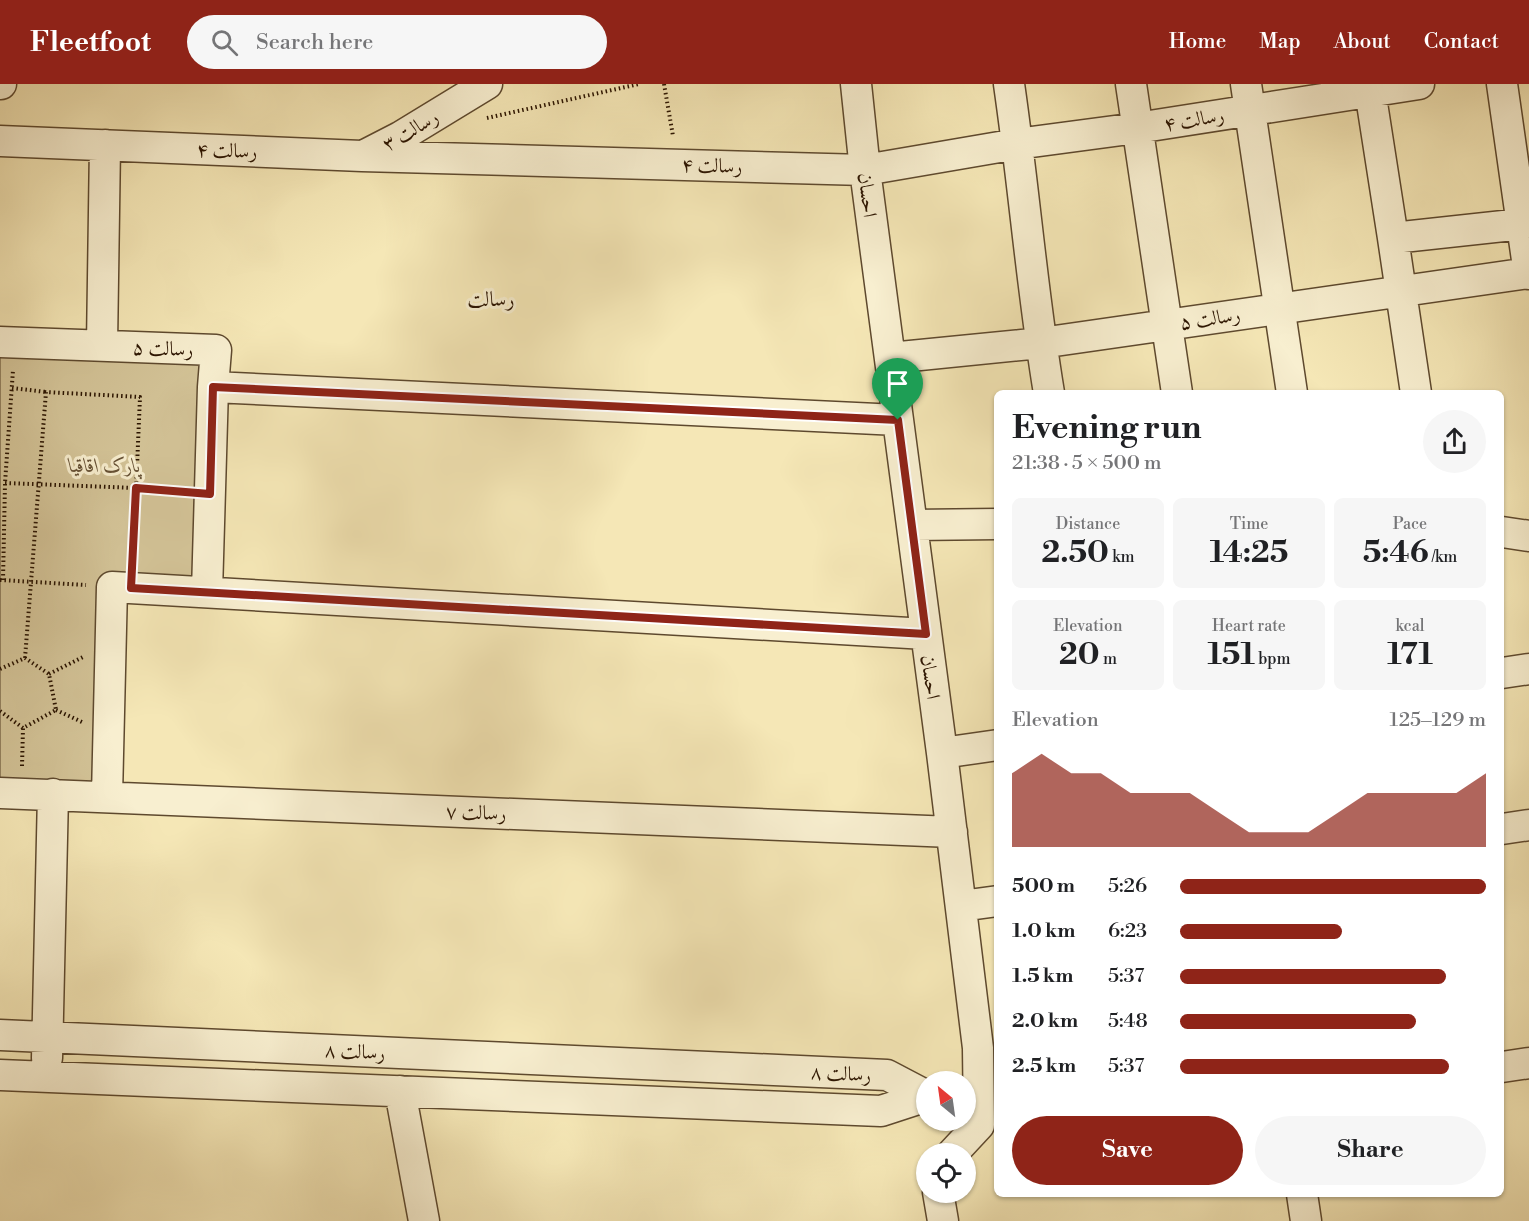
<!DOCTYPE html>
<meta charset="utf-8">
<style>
:root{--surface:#fff;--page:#f6f6f6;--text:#202124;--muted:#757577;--accent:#8f2418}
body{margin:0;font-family:"Libre Bodoni",Amiri,serif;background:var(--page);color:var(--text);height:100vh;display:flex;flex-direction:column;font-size:22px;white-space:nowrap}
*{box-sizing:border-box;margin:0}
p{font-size:20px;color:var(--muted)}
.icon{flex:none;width:33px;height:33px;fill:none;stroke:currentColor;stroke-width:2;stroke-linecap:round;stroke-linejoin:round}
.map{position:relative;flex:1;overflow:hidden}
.drawer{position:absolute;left:994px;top:306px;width:510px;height:807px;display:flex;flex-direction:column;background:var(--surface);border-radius:9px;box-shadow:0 2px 4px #0004}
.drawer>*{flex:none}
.needle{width:39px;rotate:331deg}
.buttons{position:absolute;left:916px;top:987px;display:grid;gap:12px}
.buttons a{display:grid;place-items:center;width:60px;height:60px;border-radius:50%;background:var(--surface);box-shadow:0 2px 4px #0004;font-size:30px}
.pin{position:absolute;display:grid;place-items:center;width:51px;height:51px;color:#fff;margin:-62px -26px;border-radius:50% 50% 50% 0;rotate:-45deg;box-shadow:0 0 6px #0007}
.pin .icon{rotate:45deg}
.round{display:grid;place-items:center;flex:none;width:63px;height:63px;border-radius:32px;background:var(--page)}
.head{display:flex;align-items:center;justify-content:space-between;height:102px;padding:0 18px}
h1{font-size:33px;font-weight:800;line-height:45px}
.stats{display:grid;grid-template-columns:repeat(3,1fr);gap:9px;height:102px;padding:6px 18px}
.stats div{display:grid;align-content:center;border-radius:9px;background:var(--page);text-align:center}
.stats b{font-size:30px;font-weight:800}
.stats small{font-size:16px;font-weight:400}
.stats p{font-size:16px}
.chart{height:168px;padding:12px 18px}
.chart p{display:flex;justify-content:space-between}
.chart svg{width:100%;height:108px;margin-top:6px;fill:var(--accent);opacity:.7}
.cta{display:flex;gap:12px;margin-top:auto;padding:12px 18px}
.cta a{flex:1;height:69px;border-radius:36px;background:var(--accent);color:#fff;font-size:24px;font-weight:800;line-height:69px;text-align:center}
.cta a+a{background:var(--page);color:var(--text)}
ul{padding:0 18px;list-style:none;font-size:20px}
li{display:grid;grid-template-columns:96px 72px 1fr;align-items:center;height:45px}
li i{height:15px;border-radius:8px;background:var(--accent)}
header{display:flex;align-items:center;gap:36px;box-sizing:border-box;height:84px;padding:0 30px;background:var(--accent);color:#fff}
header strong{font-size:28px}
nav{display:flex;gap:33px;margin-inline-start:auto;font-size:21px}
.search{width:420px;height:54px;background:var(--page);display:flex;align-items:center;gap:15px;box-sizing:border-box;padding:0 21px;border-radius:33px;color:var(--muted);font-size:22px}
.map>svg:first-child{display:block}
.green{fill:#d3c397;stroke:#7f6c4c;stroke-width:1.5}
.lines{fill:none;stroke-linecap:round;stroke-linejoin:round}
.street-casing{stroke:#5e492e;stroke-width:33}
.path{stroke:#2b1400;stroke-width:4;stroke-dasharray:1.5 3;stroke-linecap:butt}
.street{stroke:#f8efd0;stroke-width:30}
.route-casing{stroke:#fff;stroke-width:12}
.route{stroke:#8f2418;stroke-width:8}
.labels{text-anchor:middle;stroke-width:6;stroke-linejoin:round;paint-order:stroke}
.street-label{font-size:20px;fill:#2b1400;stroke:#f8efd0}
.park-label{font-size:20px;font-style:italic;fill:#665135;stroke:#f8efd0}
.neighbourhood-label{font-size:21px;fill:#2b1400;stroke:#f8efd0}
</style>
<header>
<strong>Fleetfoot</strong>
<div class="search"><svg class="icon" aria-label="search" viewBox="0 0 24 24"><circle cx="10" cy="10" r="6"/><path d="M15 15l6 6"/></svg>Search here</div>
<nav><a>Home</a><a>Map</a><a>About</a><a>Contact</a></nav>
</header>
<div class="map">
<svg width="1529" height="1137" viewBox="0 0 1529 1137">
<rect width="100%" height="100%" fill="#f5e7b6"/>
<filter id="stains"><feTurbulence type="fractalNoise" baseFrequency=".00333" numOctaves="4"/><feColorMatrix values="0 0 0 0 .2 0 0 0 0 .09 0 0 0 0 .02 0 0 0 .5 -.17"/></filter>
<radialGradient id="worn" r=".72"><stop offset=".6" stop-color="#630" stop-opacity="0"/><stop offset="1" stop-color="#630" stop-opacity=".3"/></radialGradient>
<path class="green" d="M0 258 216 266 207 508 112 503 107 712 0 709Z"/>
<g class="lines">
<defs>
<path id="street" d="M0 0H1
M856 0 865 86 942 669 978 964 979 1041 952 1070
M1009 0C1024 103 1032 207 1049 309
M1131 0 1177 309
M1246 0 1292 309
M1369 0 1393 154 1522 140
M1502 0 1529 190
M0 57 362 72 865 86 1017 60 1137 44 1419 0
M365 71 400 53 487 0
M1393 154 1416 309
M0 258 216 266 213 303 207 508
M102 261 105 61
M890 274 1041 259 1529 189
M213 303 898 336
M912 441 998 440
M1502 448 1529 452
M1502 589 1529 585
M942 669 998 661
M0 709 952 748
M107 712 112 503 926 550
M1502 745 1529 741
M961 822 998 817
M0 951 887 991 927 1012 881 1027 0 991
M47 974 53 710
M1502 983 1529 979
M400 1007 424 1137
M938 1108 943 1137
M1302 1110 1306 1137"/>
</defs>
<use href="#street" class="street-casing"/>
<path class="path" d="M664 0 673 52
M487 34 639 0
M12 304 46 308
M5 399 136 404 182 408
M0 496 86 501
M3 496 5 399 13 286
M25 574 46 308 140 313 133 476
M0 585 25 574 49 590 56 626 23 644
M49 590 83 573
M56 626 82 638
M0 627 23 644
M22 682 23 644"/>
<use href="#street" class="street"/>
</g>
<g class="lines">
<defs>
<path id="route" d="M213 303 898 336 926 550 131 504 136 404 210 410Z"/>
</defs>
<use href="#route" class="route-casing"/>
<use href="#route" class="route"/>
</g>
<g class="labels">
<g class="street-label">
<text transform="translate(1194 35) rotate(-9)" y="7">رسالت ۴</text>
<text transform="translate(410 46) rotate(-30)" y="7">رسالت ۳</text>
<text transform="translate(227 66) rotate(2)" y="7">رسالت ۴</text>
<text transform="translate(712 81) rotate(2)" y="7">رسالت ۴</text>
<text transform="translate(868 111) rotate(83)" y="7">احسان</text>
<text transform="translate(1210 234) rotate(-8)" y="7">رسالت ۵</text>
<text transform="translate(163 264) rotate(2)" y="7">رسالت ۵</text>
<text transform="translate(931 593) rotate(82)" y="7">احسان</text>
<text transform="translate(476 728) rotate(2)" y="7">رسالت ۷</text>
<text transform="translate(355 967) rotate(3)" y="7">رسالت ۸</text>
<text transform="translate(841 989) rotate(3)" y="7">رسالت ۸</text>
</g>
<g class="park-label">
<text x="105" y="388">پارک اقاقیا</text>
</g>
<g class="neighbourhood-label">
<text x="491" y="222">رسالت</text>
</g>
</g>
<rect width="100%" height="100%" filter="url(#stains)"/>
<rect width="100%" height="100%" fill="url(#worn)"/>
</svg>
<div class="buttons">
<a><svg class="needle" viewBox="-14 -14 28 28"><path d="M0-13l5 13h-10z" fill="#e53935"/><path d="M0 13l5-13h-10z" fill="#757577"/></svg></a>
<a><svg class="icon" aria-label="locate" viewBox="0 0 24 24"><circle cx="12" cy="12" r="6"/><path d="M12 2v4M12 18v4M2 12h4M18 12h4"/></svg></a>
</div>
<div class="pin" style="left:898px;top:336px;background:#1e9e55"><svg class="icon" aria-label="arrive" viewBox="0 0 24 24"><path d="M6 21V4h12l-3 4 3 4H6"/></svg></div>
<section class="drawer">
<div class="head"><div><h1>Evening run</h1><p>21:38 · 5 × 500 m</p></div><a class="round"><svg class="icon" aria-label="share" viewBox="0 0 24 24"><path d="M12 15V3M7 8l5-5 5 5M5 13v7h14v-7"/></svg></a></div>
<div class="stats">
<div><p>Distance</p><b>2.50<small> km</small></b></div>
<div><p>Time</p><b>14:25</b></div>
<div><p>Pace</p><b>5:46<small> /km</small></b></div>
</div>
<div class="stats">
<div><p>Elevation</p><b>20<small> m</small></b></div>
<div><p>Heart rate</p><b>151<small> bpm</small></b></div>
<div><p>kcal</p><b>171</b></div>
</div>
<div class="chart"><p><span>Elevation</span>125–129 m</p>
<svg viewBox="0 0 160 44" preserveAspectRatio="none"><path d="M0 44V14L10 6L20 14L30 14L40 22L50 22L60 22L70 30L80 38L90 38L100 38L110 30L120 22L130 22L140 22L150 22L160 14V44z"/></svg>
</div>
<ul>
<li><b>500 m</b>5:26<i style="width:100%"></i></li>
<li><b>1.0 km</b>6:23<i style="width:53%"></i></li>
<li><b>1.5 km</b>5:37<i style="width:87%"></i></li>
<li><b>2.0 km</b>5:48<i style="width:77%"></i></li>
<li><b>2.5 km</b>5:37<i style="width:88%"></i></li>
</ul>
<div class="cta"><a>Save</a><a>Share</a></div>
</section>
</div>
